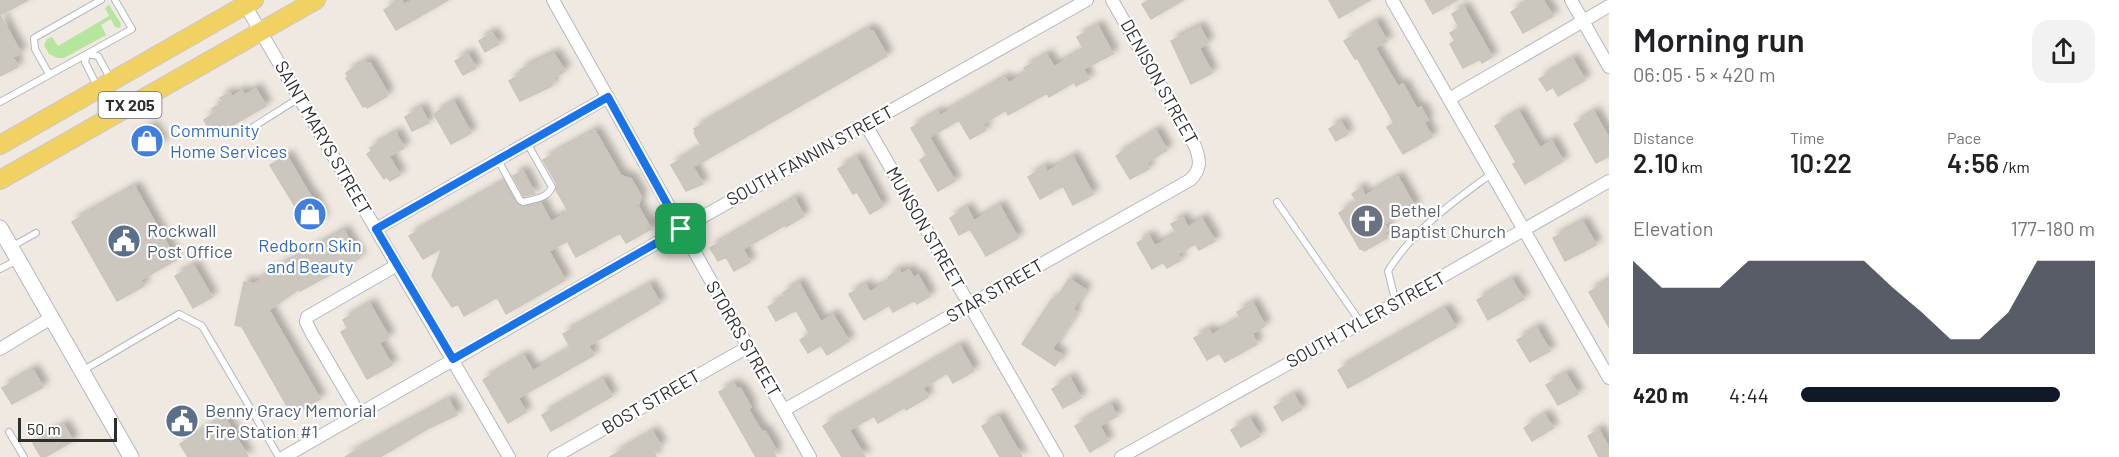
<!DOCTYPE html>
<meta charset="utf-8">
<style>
:root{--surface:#fff;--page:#f2f2f2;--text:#202124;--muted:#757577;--accent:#111827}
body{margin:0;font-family:Barlow,sans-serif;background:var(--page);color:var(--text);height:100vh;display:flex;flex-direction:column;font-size:22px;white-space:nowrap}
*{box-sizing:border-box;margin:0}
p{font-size:20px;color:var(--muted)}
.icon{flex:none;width:33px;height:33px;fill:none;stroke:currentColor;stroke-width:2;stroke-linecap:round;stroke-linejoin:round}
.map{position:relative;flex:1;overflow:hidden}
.sheet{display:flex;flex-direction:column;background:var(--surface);width:510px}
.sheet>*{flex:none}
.scale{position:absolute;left:18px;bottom:15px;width:99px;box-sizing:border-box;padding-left:6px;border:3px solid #2e2e2e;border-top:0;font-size:16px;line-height:21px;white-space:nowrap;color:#2e2e2e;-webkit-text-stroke:4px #fff;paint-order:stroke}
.pin{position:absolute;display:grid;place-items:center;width:51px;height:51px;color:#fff;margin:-26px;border-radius:12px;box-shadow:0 3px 9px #0006}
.round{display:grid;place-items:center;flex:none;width:63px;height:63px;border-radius:18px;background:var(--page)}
.headline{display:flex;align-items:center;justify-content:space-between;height:102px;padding:0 24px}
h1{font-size:33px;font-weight:600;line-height:45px}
.stats{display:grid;grid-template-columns:repeat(3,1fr);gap:9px;height:102px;padding:6px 24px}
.stats div{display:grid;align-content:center}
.stats b{font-size:26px;font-weight:600}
.stats small{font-size:16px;font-weight:400}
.stats p{font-size:16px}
.chart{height:168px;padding:12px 24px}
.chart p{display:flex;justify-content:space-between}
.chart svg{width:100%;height:108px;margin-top:6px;fill:var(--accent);opacity:.7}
ul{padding:0 24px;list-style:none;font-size:20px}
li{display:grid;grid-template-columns:96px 72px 1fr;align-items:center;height:45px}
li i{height:15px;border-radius:8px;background:var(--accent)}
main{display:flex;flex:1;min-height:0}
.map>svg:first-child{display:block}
.green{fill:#b6e59e}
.building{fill:#cbc7bf;stroke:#cbc5ba;stroke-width:1.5;filter:url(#shadow)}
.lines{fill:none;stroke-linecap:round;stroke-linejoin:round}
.service-casing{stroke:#b4b7c1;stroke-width:8}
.minor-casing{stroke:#b4b7c1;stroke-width:14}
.tertiary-casing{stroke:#b4b7c1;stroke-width:17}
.primary-casing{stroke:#c9c9c9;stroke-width:20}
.service{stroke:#fff;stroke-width:6}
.minor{stroke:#fff;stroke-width:12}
.tertiary{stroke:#fff;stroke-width:15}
.primary{stroke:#f2d163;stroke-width:18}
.route-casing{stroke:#fff;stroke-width:12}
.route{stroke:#1a73e8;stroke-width:8}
.labels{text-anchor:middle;stroke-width:4.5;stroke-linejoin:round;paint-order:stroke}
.shield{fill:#fff;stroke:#6d6d6d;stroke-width:1.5}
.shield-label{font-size:16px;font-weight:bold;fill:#2e2e2e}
.street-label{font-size:18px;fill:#2e2e2e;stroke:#fff}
.shop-label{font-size:18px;fill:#366cbe;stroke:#fff;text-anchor:start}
.worship-label{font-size:18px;fill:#5b616d;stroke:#fff;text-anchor:start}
.service-label{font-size:18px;fill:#4e5e75;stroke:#fff;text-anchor:start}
</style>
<main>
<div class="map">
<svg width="1609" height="457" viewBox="0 0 1609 457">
<defs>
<filter id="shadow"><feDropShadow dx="5.5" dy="-5.5" stdDeviation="3" flood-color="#0004"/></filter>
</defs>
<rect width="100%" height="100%" fill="#efe9e1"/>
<path class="green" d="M109 5 121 24 120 28 115 27 111 19 101 25 106 35 64 58H58L49 54 44 45 47 39 52 37 58 46 109 16 105 8Z"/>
<path class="building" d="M0 0H28L0 15 21 53 13 57 18 67 0 76Z
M401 0 404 5 412 0H448L396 30 384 10Z
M1149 0H1183L1151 19 1142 4Z
M1329 0H1370L1339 18Z
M1425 0H1457L1433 14Z
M1531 0H1543L1553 16 1523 33 1511 12Z
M1464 7 1492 57 1482 63 1480 59 1463 68 1450 44 1455 41 1450 33 1459 28 1452 14Z
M1376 22 1387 41 1375 48 1398 87 1403 84 1417 109 1421 107 1428 120 1424 122 1432 137 1403 154 1387 127 1394 123 1357 58 1355 59 1344 41Z
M1098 26 1113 54 1083 69 1089 79 1076 86 1074 82 1049 97 1047 93 1008 115 1006 110 982 124 986 130 970 139 959 120 929 137 955 181 938 191 920 160 927 156 911 128 938 112 940 116 1005 78 1009 83 1027 73 1024 68 1047 55 1054 67 1084 50 1077 37Z
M1200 27 1208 43 1199 48 1212 73 1191 84 1171 41Z
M869 29 870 32 873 31 887 56 693 167 703 184 686 191 671 165 702 147 694 133 696 132 694 129Z
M492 33 499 44 485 52 479 41Z
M468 54 476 68 463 75 455 61Z
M554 54 565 71 553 78 554 81 551 83 552 86 520 101 509 81 522 74 520 70Z
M1573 59 1585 80 1558 96 1553 87 1547 91 1539 79Z
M366 61 367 64 370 63 387 92 385 94 387 96 367 108 366 106 363 107 346 78 348 77 346 73Z
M256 89 266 106 213 136 204 120 215 113 212 109 223 102 220 98 230 93 232 97 242 91 245 95Z
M454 102 471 133 451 144 434 114Z
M421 108 429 123 412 131 405 117Z
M1519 112 1540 148 1552 141 1563 161 1525 184 1513 164 1516 162 1495 126Z
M1594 112 1609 138V156L1596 163 1574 124Z
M1341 122 1348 134 1336 141 1329 129Z
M152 126 163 143 142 156 131 138Z
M595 131 621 176 631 179 641 196 638 206 651 229 626 243 620 233 576 257 567 241 549 251 565 280 506 314 497 297 464 316 458 304 452 307 432 276 442 248 423 259 409 236 504 182 517 204 524 207 541 203 551 222 569 212 556 190 557 184 543 160Z
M1156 131 1167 150 1146 163 1149 169 1130 179 1116 156Z
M396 133 404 148 389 156 400 175 390 181 387 177 384 179 367 154 372 151 370 148Z
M287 156 311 197H313L323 219 308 228 270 165Z
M1073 157 1093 194 1073 205 1063 186 1040 199 1028 177 1045 167 1047 172Z
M857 158 883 206 870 214 857 192 853 194 838 169Z
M523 171 535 194 524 196 513 176Z
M1398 177 1415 207 1384 224 1388 230 1384 233 1387 238 1364 251 1362 248 1360 249 1339 213 1357 202 1352 194 1361 188 1365 196Z
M135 187 176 260 140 280 144 286 117 301 72 222Z
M795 199 804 216 786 227 785 225 743 249 750 262 734 271 726 257 718 261 710 248Z
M1000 206 1018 238 986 256 970 229 959 235 950 218 967 208 974 221Z
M1183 218 1188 227 1202 219 1215 241 1199 250 1195 244 1177 254 1181 260 1167 268 1163 262 1152 269 1137 243 1149 236 1155 246 1177 234 1171 224Z
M1583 222 1596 245 1565 261 1553 238Z
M344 231 360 258 300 291 299 289 269 310 320 399 292 415 242 327 235 325 244 282 254 284 278 268Z
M194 266 212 297 193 308 175 276Z
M899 270 901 274 909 270 914 278 918 275 930 296 917 304 915 300 893 312 889 305 864 320 849 294 866 285 870 292 890 281 888 277Z
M1069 279 1086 290 1073 309 1076 312 1052 349 1062 355 1055 366 1022 344 1052 299 1055 301Z
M1512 280 1524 299 1488 320 1477 300Z
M1609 280V327L1589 292Z
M799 283 821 322 833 315 849 341 827 355 821 345 808 353 800 340 810 334 796 310 776 321 768 307 785 297 783 293Z
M650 285 660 303 588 346 594 355 518 398 526 412 508 423 483 380 524 356 533 371 571 349 563 334Z
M1253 303 1265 326 1252 333 1257 344 1225 362 1219 353 1207 360 1194 338 1209 330 1212 335 1241 319 1237 312Z
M370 304 389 337 379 343 392 365 367 379 341 332 348 328 343 320Z
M1445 309 1456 327 1348 388 1338 370Z
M1537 328 1550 351 1530 362 1517 340Z
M960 346 974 371 953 383 947 373 923 388 928 397 906 410 905 407 878 423 874 416 849 430 865 457H842L823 426Z
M33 370 43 387 12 404 2 388Z
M1566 374 1578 394 1558 405 1546 385Z
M1070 378 1081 398 1063 408 1052 389Z
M603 380 612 396 551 431 542 415Z
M734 384 737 389 740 388 751 407 748 409 762 432 765 431 776 450 773 451 776 457H756L719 392Z
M1294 395 1302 409 1282 421 1274 407Z
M449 400 457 415 427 429 380 457H345Z
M1111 405 1117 416 1100 426 1108 441 1090 452 1075 426Z
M1545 415 1553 428 1532 441 1524 428Z
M999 417 1022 457H1000L982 426Z
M225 418 248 457H188L180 444Z
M1250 419 1260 436 1241 447 1231 430Z
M64 425 73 441 45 457H41L33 443Z
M1599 430 1609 448V457H1599L1588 436Z
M653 432 661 446 653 450 656 457H610Z"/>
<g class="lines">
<defs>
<path id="service" d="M49 74 35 49 34 38 101 0
M98 88 85 62 87 54 98 56 111 80
M0 102 132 29 115 0
M253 127 299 98
M498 160 520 200 523 202C533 199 547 199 552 187L527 143
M1277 202 1361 323
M11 247 36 233
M0 269 17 260
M1396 303 1388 271C1414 229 1452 203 1491 174
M82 371 179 314 202 326 279 457
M9 432 24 457"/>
<path id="minor" d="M553 0 810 457
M1392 0 1609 378
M1571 0 1609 67
M245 5 509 457
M1449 99 1609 6
M866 125 1057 457
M376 229 608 97
M0 349 51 318
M784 410 1190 180C1202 169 1200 159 1195 146L1112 0
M359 414 312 334 306 322 307 317 397 265
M284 457 681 229 1087 0
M554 457 748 347
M1121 457 1361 323 1609 181"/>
<path id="tertiary" d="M0 228 131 457"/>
<path id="primary" d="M0 145 254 0
M0 180 316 0"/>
</defs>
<use href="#service" class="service-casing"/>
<use href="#minor" class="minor-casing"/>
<use href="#tertiary" class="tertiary-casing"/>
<use href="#primary" class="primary-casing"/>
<use href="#service" class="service"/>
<use href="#minor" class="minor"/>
<use href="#tertiary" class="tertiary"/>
<use href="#primary" class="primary"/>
</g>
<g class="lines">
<defs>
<path id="route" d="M608 97 681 229 453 359 376 229Z"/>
</defs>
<use href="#route" class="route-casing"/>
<use href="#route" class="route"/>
</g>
<defs>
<symbol id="shop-disc" viewBox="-11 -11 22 22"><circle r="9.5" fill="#3f7fe0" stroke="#fff"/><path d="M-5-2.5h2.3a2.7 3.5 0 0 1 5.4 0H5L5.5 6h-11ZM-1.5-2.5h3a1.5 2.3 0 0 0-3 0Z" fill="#fff"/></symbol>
<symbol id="church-disc" viewBox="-11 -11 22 22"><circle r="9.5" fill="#6b7280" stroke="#fff"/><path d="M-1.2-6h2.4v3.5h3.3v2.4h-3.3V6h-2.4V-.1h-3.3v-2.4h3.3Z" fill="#fff"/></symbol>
<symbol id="civic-disc" viewBox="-11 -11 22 22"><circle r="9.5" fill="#5c6f8a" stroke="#fff"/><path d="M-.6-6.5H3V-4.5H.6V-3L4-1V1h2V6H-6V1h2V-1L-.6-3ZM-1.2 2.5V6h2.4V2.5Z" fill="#fff"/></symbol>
</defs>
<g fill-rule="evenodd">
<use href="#shop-disc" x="128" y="122" width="38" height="38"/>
<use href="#shop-disc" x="291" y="195" width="38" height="38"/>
<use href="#church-disc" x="1348" y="202" width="38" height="38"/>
<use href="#civic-disc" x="105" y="222" width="38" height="38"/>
<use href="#civic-disc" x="163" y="402" width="38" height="38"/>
</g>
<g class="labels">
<rect class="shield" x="98.5" y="92" width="63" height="26" rx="4.5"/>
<g class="shield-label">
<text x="130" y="111">TX 205</text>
</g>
<g class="street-label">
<text transform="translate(1159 82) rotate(61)" y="6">DENISON STREET</text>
<text transform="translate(323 138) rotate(60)" y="6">SAINT MARYS STREET</text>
<text transform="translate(810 156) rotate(-29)" y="6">SOUTH FANNIN STREET</text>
<text transform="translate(925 228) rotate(60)" y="6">MUNSON STREET</text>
<text transform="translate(995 291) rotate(-30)" y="6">STAR STREET</text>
<text transform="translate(1366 320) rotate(-29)" y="6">SOUTH TYLER STREET</text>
<text transform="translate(743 339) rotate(60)" y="6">STORRS STREET</text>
<text transform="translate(651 402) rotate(-30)" y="6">BOST STREET</text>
</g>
<g class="shop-label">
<text x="170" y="137">Community<tspan x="170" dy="21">Home Services</tspan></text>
<text x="310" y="252" text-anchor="middle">Redborn Skin<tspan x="310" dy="21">and Beauty</tspan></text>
</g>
<g class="worship-label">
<text x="1390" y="217">Bethel<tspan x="1390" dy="21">Baptist Church</tspan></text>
</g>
<g class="service-label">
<text x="147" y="237">Rockwall<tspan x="147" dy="21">Post Office</tspan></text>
<text x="205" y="417">Benny Gracy Memorial<tspan x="205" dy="21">Fire Station #1</tspan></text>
</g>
</g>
</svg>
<div class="scale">50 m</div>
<div class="pin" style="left:681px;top:229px;background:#1e9e55"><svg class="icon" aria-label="arrive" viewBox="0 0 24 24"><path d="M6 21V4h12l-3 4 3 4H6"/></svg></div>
</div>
<section class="sheet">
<div class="headline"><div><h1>Morning run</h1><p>06:05 · 5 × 420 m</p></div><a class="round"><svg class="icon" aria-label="share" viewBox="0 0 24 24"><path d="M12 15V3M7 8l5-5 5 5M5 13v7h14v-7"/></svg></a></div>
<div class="stats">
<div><p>Distance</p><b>2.10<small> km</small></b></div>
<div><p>Time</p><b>10:22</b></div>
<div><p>Pace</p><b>4:56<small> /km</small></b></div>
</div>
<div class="chart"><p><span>Elevation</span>177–180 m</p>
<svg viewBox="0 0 160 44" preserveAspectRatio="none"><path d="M0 44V6L10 17L20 17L30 17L40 6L50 6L60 6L70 6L80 6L90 17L100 27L110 38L120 38L130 27L140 6L150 6L160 6V44z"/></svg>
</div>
<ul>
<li><b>420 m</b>4:44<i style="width:88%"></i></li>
</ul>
</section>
</main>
